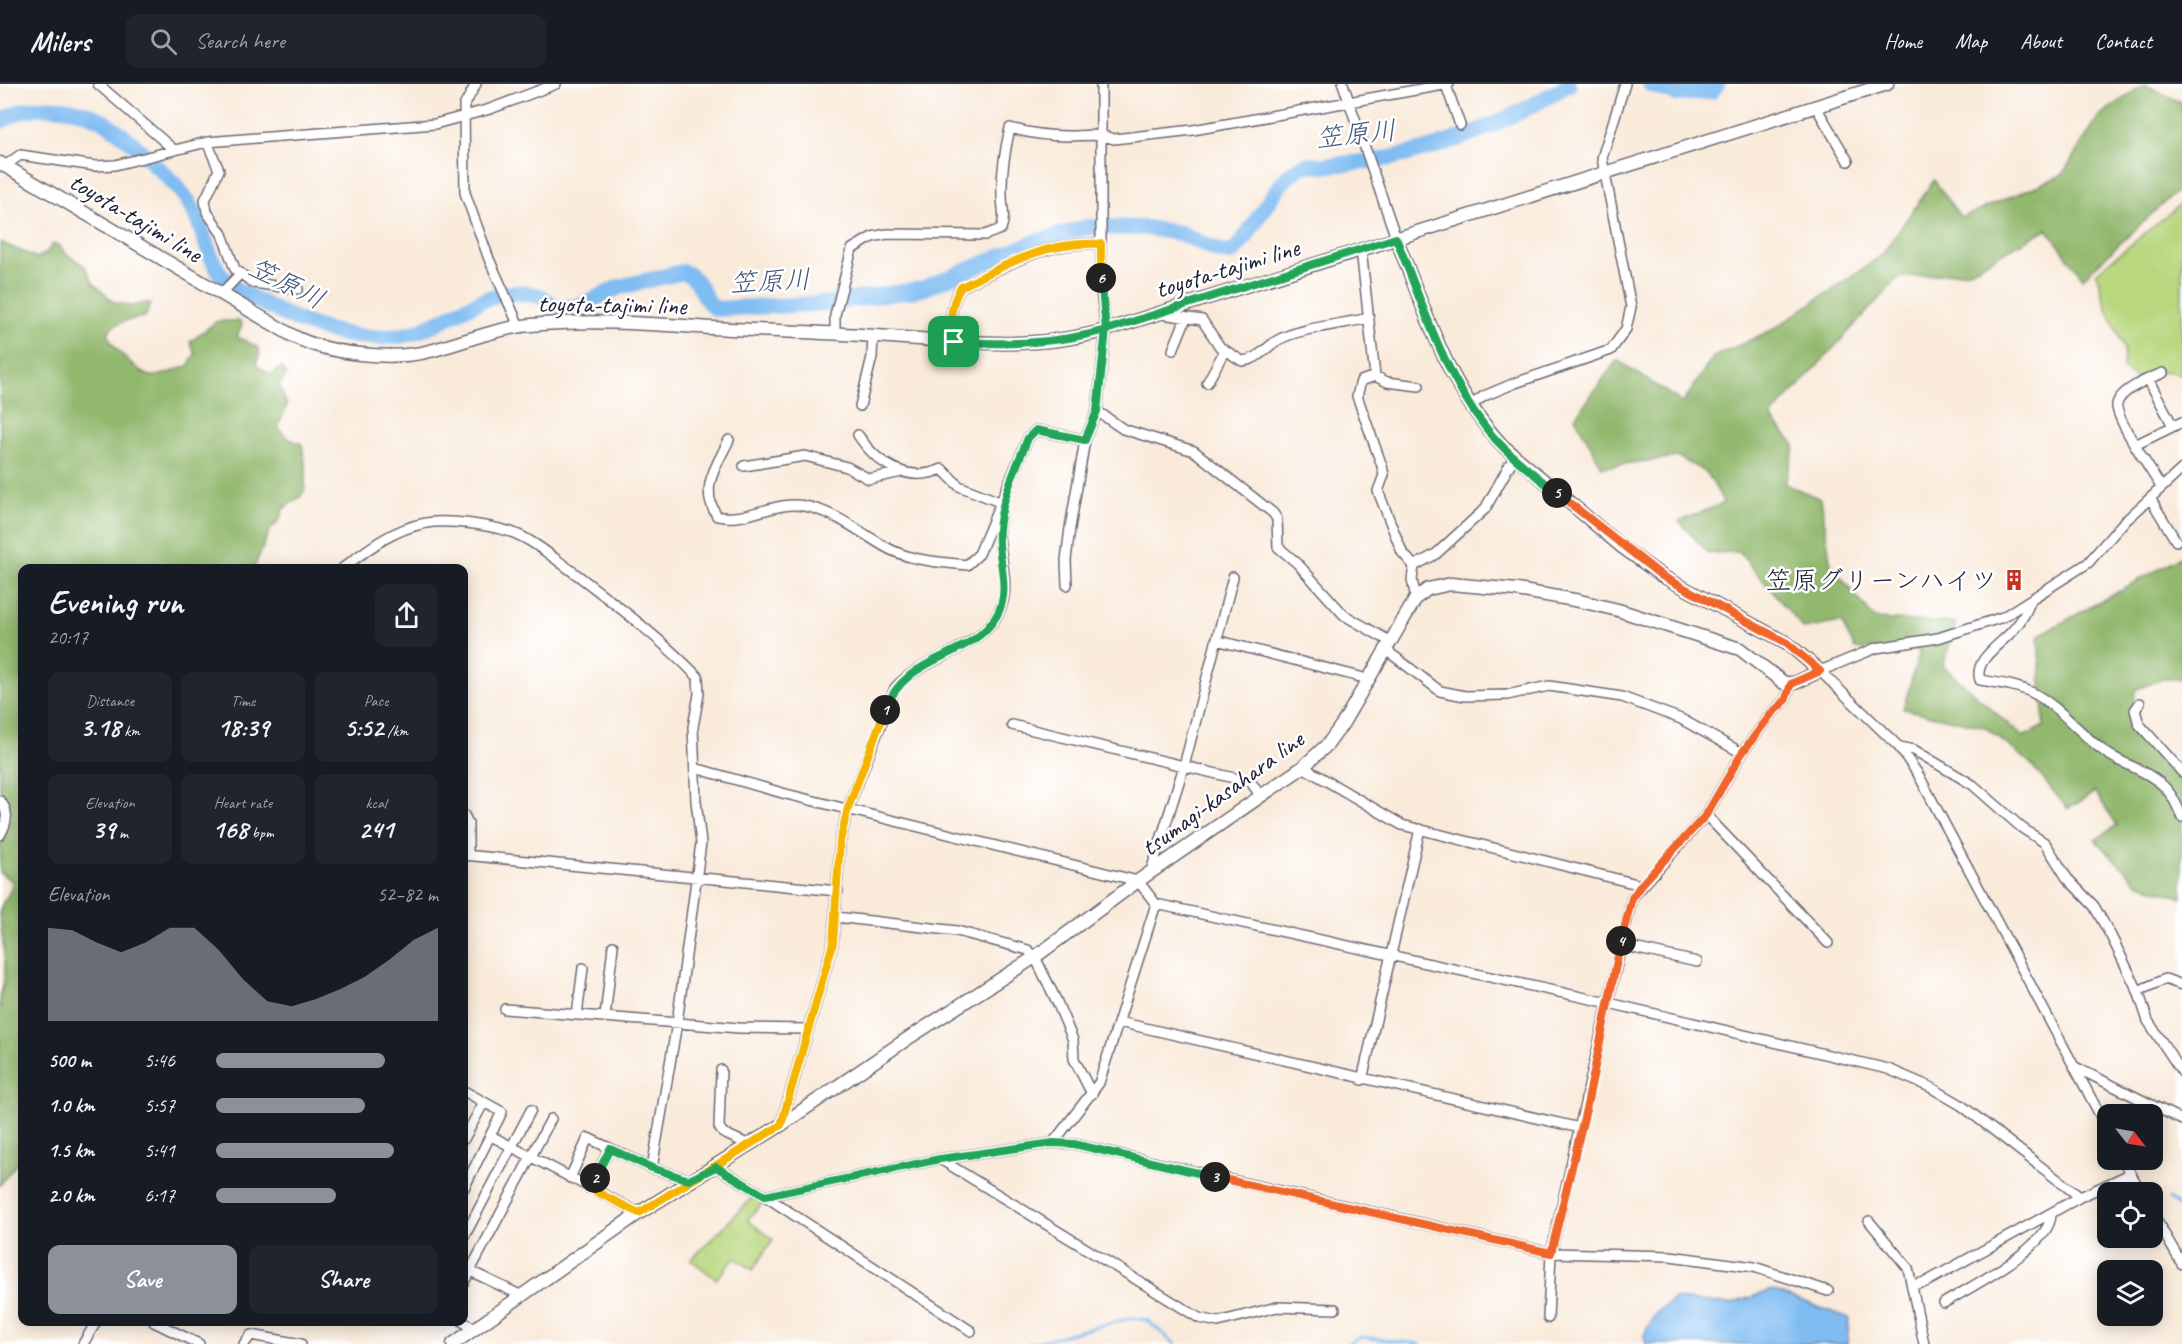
<!DOCTYPE html>
<meta charset="utf-8">
<style>
:root{--surface:#171b24;--page:#20242c;--text:#f1f3f6;--muted:#9ea1a6;--line:#363941;--accent:#8c9099}
body{margin:0;font-family:Caveat,"Klee One",sans-serif;background:var(--page);color:var(--text);height:100vh;display:flex;flex-direction:column;font-size:22px;white-space:nowrap}
*{box-sizing:border-box;margin:0}
p{font-size:20px;color:var(--muted)}
.icon{flex:none;width:33px;height:33px;fill:none;stroke:currentColor;stroke-width:2;stroke-linecap:round;stroke-linejoin:round}
.map{position:relative;flex:1;overflow:hidden}
.details{position:absolute;left:18px;top:480px;width:450px;height:762px;display:flex;flex-direction:column;background:var(--surface);border-radius:12px;box-shadow:0 3px 15px #0003}
.details>*{flex:none}
.needle{width:39px;rotate:121deg}
.fabs{position:absolute;left:2097px;top:1020px;display:grid;gap:12px}
.fabs a{display:grid;place-items:center;width:66px;height:66px;border-radius:12px;background:var(--surface);box-shadow:0 3px 15px #0003;font-size:30px}
.pin{position:absolute;display:grid;place-items:center;width:51px;height:51px;color:#fff;margin:-26px;border-radius:12px;box-shadow:0 3px 9px #0006}
.km{position:absolute;width:30px;height:30px;margin:-15px;border-radius:50%;background:#222;color:#fff;font-size:16px;line-height:30px;text-align:center}
.round{display:grid;place-items:center;flex:none;width:63px;height:63px;border-radius:12px;background:var(--page)}
.head{display:flex;align-items:center;justify-content:space-between;height:102px;padding:0 30px}
h1{font-size:33px;font-weight:800;line-height:45px}
.metrics{display:grid;grid-template-columns:repeat(3,1fr);gap:9px;height:102px;padding:6px 30px}
.metrics div{display:grid;align-content:center;border-radius:12px;background:var(--page);text-align:center}
.metrics b{font-size:26px;font-weight:800}
.metrics small{font-size:16px;font-weight:400}
.metrics p{font-size:16px}
.chart{height:168px;padding:12px 30px}
.chart p{display:flex;justify-content:space-between}
.chart svg{width:100%;height:108px;margin-top:6px;fill:var(--accent);opacity:.7}
.action{display:flex;gap:12px;margin-top:auto;padding:12px 30px}
.action a{flex:1;height:69px;border-radius:12px;background:var(--accent);color:#fff;font-size:24px;font-weight:800;line-height:69px;text-align:center}
.action a+a{background:var(--page);color:var(--text)}
ul{padding:0 30px;list-style:none;font-size:20px}
li{display:grid;grid-template-columns:96px 72px 1fr;align-items:center;height:45px}
li i{height:15px;border-radius:8px;background:var(--accent)}
header{display:flex;align-items:center;gap:36px;box-sizing:border-box;height:84px;padding:0 30px;background:var(--surface);border-bottom:2px solid var(--line)}
header strong{font-size:28px}
nav{display:flex;gap:33px;margin-inline-start:auto;font-size:21px}
.search{width:420px;height:54px;background:var(--page);display:flex;align-items:center;gap:15px;box-sizing:border-box;padding:0 21px;border-radius:12px;color:var(--muted);font-size:22px}
.map>svg:first-child{display:block}
.green{fill:#b8d77e;stroke:#6d7c5c;stroke-width:1.5}
.forest{fill:#92b86d;stroke:#5a6d54;stroke-width:1.5}
.water{fill:#7fbcf2;stroke:#506f96;stroke-width:1.5}
.lines{fill:none;stroke-linecap:round;stroke-linejoin:round}
.stream{stroke:#7fbcf2;stroke-width:3}
.river{stroke:#7fbcf2;stroke-width:16}
.minor-casing{stroke:#6d6873;stroke-width:12}
.major-casing{stroke:#6d6873;stroke-width:15}
.minor{stroke:#fff;stroke-width:9}
.major{stroke:#fff;stroke-width:12}
.split-1-casing{stroke:#fff;stroke-width:12}
.split-2-casing{stroke:#fff;stroke-width:12}
.split-3-casing{stroke:#fff;stroke-width:12}
.split-4-casing{stroke:#fff;stroke-width:12}
.split-5-casing{stroke:#fff;stroke-width:12}
.split-6-casing{stroke:#fff;stroke-width:12}
.split-7-casing{stroke:#fff;stroke-width:12}
.split-1{stroke:#22a559;stroke-width:8}
.split-2{stroke:#f5b400;stroke-width:8}
.split-3{stroke:#22a559;stroke-width:8}
.split-4{stroke:#f0652b;stroke-width:8}
.split-5{stroke:#f0652b;stroke-width:8}
.split-6{stroke:#22a559;stroke-width:8}
.split-7{stroke:#f5b400;stroke-width:8}
.labels{text-anchor:middle;stroke-width:5;stroke-linejoin:round;paint-order:stroke}
.street-label{font-size:26px;fill:#22223b;stroke:#fff}
.poi-label{font-size:26px;fill:#22223b;stroke:#fff;text-anchor:end}
.water-label{font-size:27px;font-style:italic;fill:#43587b;stroke:#fff}
</style>
<header>
<strong>Milers</strong>
<div class="search"><svg class="icon" aria-label="search" viewBox="0 0 24 24"><circle cx="10" cy="10" r="6"/><path d="M15 15l6 6"/></svg>Search here</div>
<nav><a>Home</a><a>Map</a><a>About</a><a>Contact</a></nav>
</header>
<div class="map">
<svg width="2182" height="1260" viewBox="0 0 2182 1260">
<rect width="100%" height="100%" fill="#fff"/>
<filter id="ink" filterUnits="userSpaceOnUse"><feTurbulence type="fractalNoise" baseFrequency=".0167" numOctaves="2"/><feDisplacementMap in="SourceGraphic" scale="12" xChannelSelector="R" yChannelSelector="G"/><feConvolveMatrix kernelMatrix="1 2 1 2 8 2 1 2 1" color-interpolation-filters="sRGB"/></filter>
<filter id="wash" filterUnits="userSpaceOnUse"><feTurbulence type="fractalNoise" baseFrequency=".008" numOctaves="4" result="noise"/><feDisplacementMap in="SourceGraphic" scale="24" xChannelSelector="R" yChannelSelector="G"/><feGaussianBlur stdDeviation="1.35" result="paint"/><feColorMatrix in="noise" values="0 0 0 0 0 0 0 0 0 0 0 0 0 0 0 0 0 1.4 0 .05"/><feComposite in="paint" operator="in"/></filter>
<g filter="url(#wash)">
<rect width="100%" height="100%" fill="#f9eada"/>
<path class="green" d="M2182 119V291L2167 287 2136 295 2123 285 2124 264 2107 225 2096 189Z
M754 1112 764 1118 747 1136 773 1155 753 1186 735 1174 716 1195 691 1176Z"/>
<path class="forest" d="M2144 0 2182 19V102L2083 194 2047 145 1970 187 1898 194 1770 333 1795 361 1785 400 1821 415 1831 481 1875 535 1956 539 1943 582 2023 653 2044 642 2038 552 2182 472V595H2162L2135 606 2132 640 2179 693 2182 701V814L2138 799 2095 756 2117 741 2095 708 2068 725 2030 679 1985 643 1903 625 1920 566 1855 565 1841 538 1804 545 1739 468 1708 469 1679 437 1724 419 1707 389 1678 373 1602 383 1575 333 1617 276 1683 319 1713 273 1772 246 1881 172 1934 96 1961 134 2062 91 2099 32Z
M0 158 37 174 45 170 53 160 59 161 66 170 85 182 93 199 114 218 131 222 146 219 151 220 145 233C106 239 95 248 129 277 136 283 144 292 153 292 163 292 179 285 189 281L195 270 190 258 217 237H240L242 241 237 253 258 263 260 269 256 281 272 291 281 283 287 291 279 301 287 321 278 343 287 354 302 360 306 385 305 405 301 412 283 425 279 437 270 446 254 484H22V1072L0 1101V913C11 880 0 858 0 826 2 815 13 810 12 797L0 789C0 780 0 768 1 759 8 737 20 732 0 710Z"/>
<path class="water" d="M1772 1206 1849 1234 1847 1260H1646L1644 1251 1655 1230 1674 1215 1731 1220Z"/>
<g class="lines">
<path class="stream" d="M2169 1115 2182 1125
M1029 1260 1131 1234 1147 1236 1175 1260
M1347 1260 1361 1253 1420 1260"/>
<path class="river" d="M1650 0 1676 10 1712 7 1717 0
M0 37C8 34 16 28 25 26 82 15 115 40 152 78 167 93 184 107 193 126 206 151 209 185 232 202 243 210 256 216 268 222 307 244 367 262 412 249 455 236 492 197 539 212 546 215 551 221 558 224L580 222 619 203 683 188C705 197 700 215 716 225L830 219 922 205 1036 158 1088 143 1147 144 1180 149 1219 167 1231 169C1257 149 1283 68 1321 82 1343 79 1367 79 1390 74 1455 61 1513 35 1569 0"/>
</g>
</g>
<g filter="url(#ink)">
<g class="lines">
<defs>
<path id="minor" d="M98 0 174 66
M476 0 464 22 465 109 489 175 519 242
M1343 0 1396 154
M1446 1 1460 41
M1816 23 1848 77
M207 58 219 86 205 116 207 128 222 150 235 185 253 199 298 205
M5 82 20 71 95 82 115 81 207 58 435 40 490 25 556 0
M1361 165 1375 292 1387 298 1419 302
M221 210 239 191
M1156 229 1202 236 1220 263 1242 277C1258 276 1265 264 1278 256 1299 244 1344 240 1369 234
M835 249V231L852 165 872 153 887 150 985 151 1001 145C1006 132 1002 124 1002 112 1001 89 1005 66 1010 44 1029 49 1048 52 1067 52 1083 52 1098 49 1114 55L1193 46 1449 0
M954 258C948 240 951 219 961 203 1010 180 1045 157 1101 160
M1173 266 1186 234
M1375 292 1361 297 1357 312 1382 382 1384 391 1378 407 1402 468 1414 482
M2148 295 2173 342
M1207 299 1225 266
M860 322 872 273 873 251
M1470 322 1484 312 1515 299 1611 266 1626 245 1631 223 1602 74 1625 0
M1097 327 1123 345 1194 367 1273 429 1277 435 1278 463 1297 479 1344 531 1391 558
M858 351C877 380 908 400 942 385L959 402 1002 419
M729 356C716 383 699 404 717 432 746 439 775 416 804 422 833 427 857 446 882 461 908 477 937 478 967 481L979 470 1028 354 1036 346 1085 356
M2135 361 2182 338
M744 382 805 372 847 383 869 395 902 388
M2161 403C2153 389 2114 333 2117 320 2121 305 2150 294 2163 289
M2150 414 2176 457
M343 484C368 465 393 445 426 439 449 435 488 441 511 448 534 456 556 476 576 490 619 523 660 554 698 593L699 610 693 643 696 717 701 759 677 939 652 1084 689 1096
M1067 501 1066 476 1070 444 1085 356 1097 327 1106 246 1101 206V0
M1416 514 1412 496 1414 482 1436 470 1485 425 1514 373
M2031 516C2027 527 2022 536 2014 545 2003 559 1973 575 1980 596 1998 599 2017 601 2033 609 2062 624 2081 652 2108 670 2123 680 2142 685 2156 696 2170 705 2176 719 2182 733
M1216 556 1368 595
M1386 566 1440 607 1465 612 1507 611 1549 602 1622 613 1681 635 1742 669
M2140 619 2135 626 2139 640 2182 688
M1012 641 1251 698 1261 713
M1899 663 1914 666 1973 701 2022 744 2045 759 2067 794 2094 822 2111 852 2138 907 2148 937 2182 988
M1303 683 1402 741 1641 801
M695 684 786 710 1138 797 1156 820 1609 919 1888 985 1930 1003 1961 1021 2080 1113 2130 1090
M0 717C10 728 7 739 0 751
M464 731 468 739V770
M1706 731 1828 859
M464 771 838 807
M1151 787 1184 682 1233 493
M836 833 957 847 1028 866 1035 873 1057 918 1073 956 1074 975 1092 1010
M1620 861 1697 878
M2138 907 2165 895 2182 901
M505 925 739 944 808 945
M577 931 583 884
M605 933 613 862
M1119 938 1580 1044
M2075 983 2182 1036
M721 986 719 1043 723 1049 750 1061
M1362 996 1420 745
M464 1007 502 1028 464 1104
M781 1041 833 859 840 757 848 724 895 604C924 571 988 566 1002 520 1009 501 1000 472 999 451 998 441 1001 429 1002 419
M2108 1046 1918 690 1899 663 1820 587 1876 564 1938 554 2003 533 2088 479 2122 440 2182 385
M491 1052 639 1129
M464 1055 484 1018
M1053 1059 1099 999 1156 820
M940 1075 1199 1234 1218 1238 1277 1223 1335 1225
M2123 1076 2141 1108
M716 1083 765 1112 971 1247
M570 1094 588 1054 652 1084
M589 1104 610 1065
M765 1112 940 1075 1053 1059 1074 1060 1551 1169 1670 1172 1754 1183 1828 1207
M2152 1129 2182 1180
M1869 1137 1908 1184 1924 1260
M464 1153 531 1026
M464 1184 522 1212
M464 1198 551 1035
M1912 1201 1926 1198 2080 1113
M1944 1219C1970 1203 2050 1163 2051 1131
M1548 1234 1551 1169 1632 814 1706 731 1742 669 1772 629 1785 617 1791 600
M154 1238 199 1260
M463 1238 474 1244
M83 1260 96 1238
M244 1260 251 1251 301 1260"/>
<path id="major" d="M0 79 293 252C328 270 392 277 430 267 465 258 496 244 531 241 592 235 652 240 713 244 767 247 822 248 876 252 953 257 1030 268 1106 246L1887 0
M453 1260 639 1129 781 1041 907 955 1035 873 1138 797 1303 683 1328 660 1343 639 1416 514 1428 505 1451 500 1517 506 1580 517 1618 526 1740 565 1784 599H1795L1820 587 1787 559 1662 492 1622 463 1503 362C1448 305 1425 226 1396 154"/>
</defs>
<use href="#minor" class="minor-casing"/>
<use href="#major" class="major-casing"/>
<use href="#minor" class="minor"/>
<use href="#major" class="major"/>
</g>
</g>
<g class="lines" filter="url(#ink)">
<defs>
<path id="split-1" d="M885 626C906 568 971 577 997 531 1012 505 996 473 999 445 1002 413 1016 384 1028 354L1036 346 1085 356 1097 327 1106 246C1055 260 1006 261 954 258"/>
<path id="split-2" d="M595 1094 589 1104 639 1129 781 1041 833 859 840 757 848 724 885 626"/>
<path id="split-3" d="M595 1094 610 1065 652 1084 689 1096 716 1083 765 1112 940 1075 1053 1059 1074 1060 1215 1093"/>
<path id="split-4" d="M1215 1093 1551 1169 1587 1021 1621 857"/>
<path id="split-5" d="M1557 409 1662 492 1787 559 1820 587 1791 600 1785 617 1772 629 1742 669 1706 731 1641 801 1632 814 1621 857"/>
<path id="split-6" d="M1101 194 1106 246 1396 154C1422 218 1443 289 1486 344 1505 369 1532 388 1557 409"/>
<path id="split-7" d="M954 258C948 240 951 219 961 203 1010 179 1045 157 1101 160V194"/>
</defs>
<use href="#split-1" class="split-1-casing"/>
<use href="#split-2" class="split-2-casing"/>
<use href="#split-3" class="split-3-casing"/>
<use href="#split-4" class="split-4-casing"/>
<use href="#split-5" class="split-5-casing"/>
<use href="#split-6" class="split-6-casing"/>
<use href="#split-7" class="split-7-casing"/>
<use href="#split-1" class="split-1"/>
<use href="#split-2" class="split-2"/>
<use href="#split-3" class="split-3"/>
<use href="#split-4" class="split-4"/>
<use href="#split-5" class="split-5"/>
<use href="#split-6" class="split-6"/>
<use href="#split-7" class="split-7"/>
</g>
<defs>
<symbol id="building-bare" viewBox="-9 -9 18 18"><path d="M-4-6H4V6H1V3H-1V6H-4ZM-2.5-4.3h1.7v1.8h-1.7ZM.8-4.3h1.7v1.8H.8ZM-2.5-1h1.7V.8h-1.7ZM.8-1h1.7V.8H.8Z" fill="#c8321e" stroke="#fff" stroke-width="2.5" paint-order="stroke"/></symbol>
</defs>
<g fill-rule="evenodd">
<use href="#building-bare" x="1999" y="481" width="30" height="30"/>
</g>
<g class="labels">
<g class="street-label">
<text transform="translate(136 133) rotate(31)" y="9">toyota-tajimi line</text>
<text transform="translate(1227 184) rotate(-17)" y="9">toyota-tajimi line</text>
<text transform="translate(612 220) rotate(1)" y="9">toyota-tajimi line</text>
<text transform="translate(1222 709) rotate(-36)" y="9">tsumagi-kasahara line</text>
</g>
<g class="poi-label">
<text x="1997" y="505">笠原グリーンハイツ</text>
</g>
<g class="water-label">
<text transform="translate(1356 50) rotate(-6)" y="9">笠原川</text>
<text transform="translate(770 197) rotate(-3)" y="9">笠原川</text>
<text transform="translate(287 199) rotate(27)" y="9">笠原川</text>
</g>
</g>
</svg>
<div class="fabs">
<a><svg class="needle" viewBox="-14 -14 28 28"><path d="M0-13l5 13h-10z" fill="#e53935"/><path d="M0 13l5-13h-10z" fill="#9ea1a6"/></svg></a>
<a><svg class="icon" aria-label="locate" viewBox="0 0 24 24"><circle cx="12" cy="12" r="6"/><path d="M12 2v4M12 18v4M2 12h4M18 12h4"/></svg></a>
<a><svg class="icon" aria-label="layers" viewBox="0 0 24 24"><path d="M12 4l9 5-9 5-9-5zM3 14l9 5 9-5"/></svg></a>
</div>
<div class="pin" style="left:954px;top:258px;background:#1e9e55"><svg class="icon" aria-label="arrive" viewBox="0 0 24 24"><path d="M6 21V4h12l-3 4 3 4H6"/></svg></div>
<b class="km" style="left:885px;top:626px">1</b>
<b class="km" style="left:595px;top:1094px">2</b>
<b class="km" style="left:1215px;top:1093px">3</b>
<b class="km" style="left:1621px;top:857px">4</b>
<b class="km" style="left:1557px;top:409px">5</b>
<b class="km" style="left:1101px;top:194px">6</b>
<section class="details">
<div class="head"><div><h1>Evening run</h1><p>20:17</p></div><a class="round"><svg class="icon" aria-label="share" viewBox="0 0 24 24"><path d="M12 15V3M7 8l5-5 5 5M5 13v7h14v-7"/></svg></a></div>
<div class="metrics">
<div><p>Distance</p><b>3.18<small> km</small></b></div>
<div><p>Time</p><b>18:39</b></div>
<div><p>Pace</p><b>5:52<small> /km</small></b></div>
</div>
<div class="metrics">
<div><p>Elevation</p><b>39<small> m</small></b></div>
<div><p>Heart rate</p><b>168<small> bpm</small></b></div>
<div><p>kcal</p><b>241</b></div>
</div>
<div class="chart"><p><span>Elevation</span>52–82 m</p>
<svg viewBox="0 0 160 44" preserveAspectRatio="none"><path d="M0 44V6L10 7L20 12L30 16L40 12L50 6L60 6L70 15L80 27L90 36L100 38L110 35L120 31L130 26L140 19L150 11L160 6V44z"/></svg>
</div>
<ul>
<li><b>500 m</b>5:46<i style="width:76%"></i></li>
<li><b>1.0 km</b>5:57<i style="width:67%"></i></li>
<li><b>1.5 km</b>5:41<i style="width:80%"></i></li>
<li><b>2.0 km</b>6:17<i style="width:54%"></i></li>
</ul>
<div class="action"><a>Save</a><a>Share</a></div>
</section>
</div>
